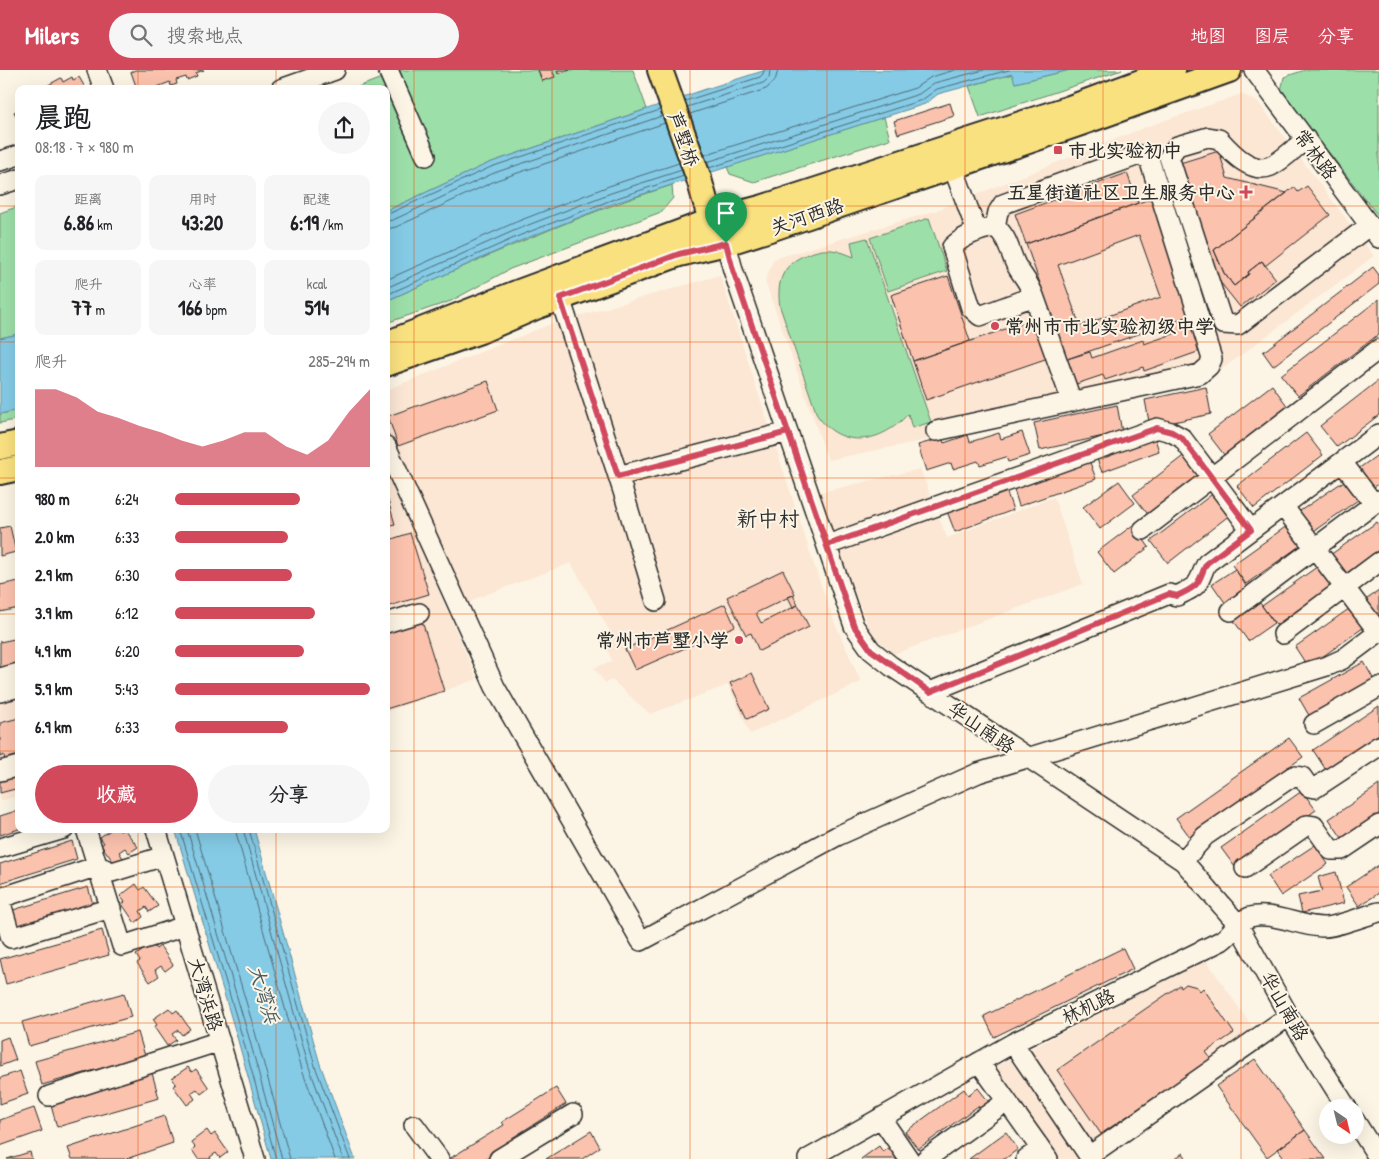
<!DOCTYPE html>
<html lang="zh">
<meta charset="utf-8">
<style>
:root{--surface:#fff;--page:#f6f6f6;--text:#202124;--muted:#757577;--accent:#d1495b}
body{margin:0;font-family:"Patrick Hand","LXGW WenKai TC",sans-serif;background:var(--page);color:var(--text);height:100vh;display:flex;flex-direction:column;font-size:19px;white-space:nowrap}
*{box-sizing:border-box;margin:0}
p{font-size:16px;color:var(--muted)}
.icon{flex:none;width:28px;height:28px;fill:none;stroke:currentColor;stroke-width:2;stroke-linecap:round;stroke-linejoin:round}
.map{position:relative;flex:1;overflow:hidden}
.side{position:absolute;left:15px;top:15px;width:375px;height:748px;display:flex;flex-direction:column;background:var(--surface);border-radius:10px;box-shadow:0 5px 20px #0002}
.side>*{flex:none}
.needle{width:32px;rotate:145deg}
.controls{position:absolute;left:1319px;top:1029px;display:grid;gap:10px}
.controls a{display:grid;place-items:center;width:45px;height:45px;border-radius:50%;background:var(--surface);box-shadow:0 5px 20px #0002;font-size:25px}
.pin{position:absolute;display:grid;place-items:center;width:42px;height:42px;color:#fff;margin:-51px -21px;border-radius:50% 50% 50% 0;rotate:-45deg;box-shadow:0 0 5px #0007}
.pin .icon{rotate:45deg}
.round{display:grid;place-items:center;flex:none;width:52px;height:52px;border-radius:26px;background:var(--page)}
.overview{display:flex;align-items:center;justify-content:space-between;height:85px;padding:0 20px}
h1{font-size:28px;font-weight:700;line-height:38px}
.stats{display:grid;grid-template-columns:repeat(3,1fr);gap:8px;height:85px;padding:5px 20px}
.stats div{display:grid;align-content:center;border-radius:10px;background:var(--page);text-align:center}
.stats b{font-size:21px;font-weight:700}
.stats small{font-size:14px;font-weight:400}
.stats p{font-size:14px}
.chart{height:140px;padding:10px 20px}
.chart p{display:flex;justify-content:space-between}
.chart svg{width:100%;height:90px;margin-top:5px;fill:var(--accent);opacity:.7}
.cta{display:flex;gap:10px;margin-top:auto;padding:10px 20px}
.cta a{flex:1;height:58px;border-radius:30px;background:var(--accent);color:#fff;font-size:20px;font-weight:700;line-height:58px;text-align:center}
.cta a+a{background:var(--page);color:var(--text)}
ul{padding:0 20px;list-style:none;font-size:16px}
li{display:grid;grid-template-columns:80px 60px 1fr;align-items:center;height:38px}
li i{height:12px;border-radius:6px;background:var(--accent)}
header{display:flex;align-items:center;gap:30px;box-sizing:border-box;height:70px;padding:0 25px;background:var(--accent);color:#fff}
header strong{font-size:24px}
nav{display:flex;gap:28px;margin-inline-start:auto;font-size:18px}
.search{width:350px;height:45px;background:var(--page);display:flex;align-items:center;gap:12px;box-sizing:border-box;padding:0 18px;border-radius:28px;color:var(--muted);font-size:19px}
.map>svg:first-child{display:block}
.built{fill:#fce6d4}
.green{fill:#9ddfa9;stroke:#64856a}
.water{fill:#85cbe6;stroke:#618b9b}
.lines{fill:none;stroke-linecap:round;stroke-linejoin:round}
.shore{stroke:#4f6b76;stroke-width:1}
.building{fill:#fbc3ae;stroke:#2b2b2b;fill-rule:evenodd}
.minor-casing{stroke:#2b2b2b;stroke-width:22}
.major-casing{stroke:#2b2b2b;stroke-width:28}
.minor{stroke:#fcf5e5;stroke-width:19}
.major{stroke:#fae180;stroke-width:24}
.route-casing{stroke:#fff;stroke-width:10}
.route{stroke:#d1495b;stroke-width:6}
.grid{fill:none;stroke:#e8590c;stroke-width:1;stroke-opacity:0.55}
.poi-dot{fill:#d1495b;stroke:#fcf5e5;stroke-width:2}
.labels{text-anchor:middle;stroke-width:4;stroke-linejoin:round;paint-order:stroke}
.street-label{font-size:19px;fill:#2b2b2b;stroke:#fcf5e5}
.poi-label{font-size:19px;font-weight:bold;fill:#2b2b2b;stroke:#fcf5e5;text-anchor:start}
.water-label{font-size:20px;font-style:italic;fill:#465b63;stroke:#fcf5e5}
.quarter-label{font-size:21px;fill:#2b2b2b;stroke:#fcf5e5}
</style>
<header>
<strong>Milers</strong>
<div class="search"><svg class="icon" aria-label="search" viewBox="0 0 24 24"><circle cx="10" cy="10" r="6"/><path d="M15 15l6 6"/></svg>搜索地点</div>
<nav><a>地图</a><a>图层</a><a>分享</a></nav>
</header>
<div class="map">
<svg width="1379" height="1089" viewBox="0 0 1379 1089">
<rect width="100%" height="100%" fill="#fcf5e5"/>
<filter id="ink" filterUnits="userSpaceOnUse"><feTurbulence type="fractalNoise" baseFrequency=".02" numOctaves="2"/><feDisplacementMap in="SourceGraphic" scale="10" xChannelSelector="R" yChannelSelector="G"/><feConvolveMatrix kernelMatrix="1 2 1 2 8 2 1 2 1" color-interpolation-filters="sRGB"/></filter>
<g filter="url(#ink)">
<path class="built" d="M1242 24 1258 32 1374 186 1202 314 828 390 765 211 774 189 935 141 1146 57Z
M720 205 815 498 834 551 861 612 750 664 728 615 650 644 612 610 605 613 594 598 612 591 604 572 613 567 571 493 477 528 464 536 386 361V320L551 254Z
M386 399 477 609 386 642Z
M920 399 947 468 1054 427 1083 514 894 584 871 564 817 423Z
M19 609V726L0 731V613Z
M1206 890 1264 974 1098 1089H1055L989 1000Z"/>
<path class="green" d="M402 0H633L647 39 489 93 386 141V19H353Z
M1070 0H1122L980 47 969 16 1013 4 1015 13Z
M1305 0H1379V147L1281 21 1284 7Z
M884 47 890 69 754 112 730 104 727 97Z
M672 115 673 128 661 142 510 199 451 231 386 253V231C480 189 574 146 672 115Z
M19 136V264L0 268V143Z
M929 148 947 201 888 221 870 168Z
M867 168 931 352 912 358 908 344C881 374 841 380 817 345L780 237C776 211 783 193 808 184 816 181 823 179 832 180 839 181 847 184 854 187L851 172Z
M19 340V349L0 353V344Z"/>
<path class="water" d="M766 0H1070L1015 13 1012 4 938 24 925 34 615 133 522 170 386 231V141L489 93 706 19Z
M19 264V340L0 344V268Z
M175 759H254L320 994 355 1089H271L237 967Z"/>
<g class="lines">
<path class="shore" d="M685 31 760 7 763 4 764 0
M687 37 763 13 769 8 770 0
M690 44 766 19 775 11 778 0
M704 85 915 18 931 7 955 0
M707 92 919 24 934 13 984 0
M709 98 922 30 937 19 1009 0
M386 145 491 97 660 40
M386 151 393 150 494 103 662 46
M386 159 396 157 497 110 665 53
M386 210 516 152 609 116 679 93
M386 218 518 159 611 123 682 100
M386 225 521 165 614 129 684 106
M180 759 242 966 276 1089
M187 759 248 964 282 1089
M195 759 255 962 290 1089
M235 759 302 999 335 1089
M243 759 309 997 343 1089
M249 759 315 996 350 1089"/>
</g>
<path class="building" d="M135 0H204L196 3 197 6 187 10 186 7 176 10 177 14 171 16 170 12 152 19H137L131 2Z
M538 0H552L555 7 542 11Z
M557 0H570L558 4Z
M72 7 73 10 79 7 86 19H41L61 8 63 12Z
M950 33 954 46 898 64 894 51Z
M19 39V51L14 42Z
M1219 81 1227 108 1287 123 1214 180 1224 203 1234 216 1249 204 1248 202 1262 191 1276 209 1240 237 1212 202 1180 93Z
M1127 103 1138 133 1026 174 1015 144Z
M1307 116 1330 145 1265 196 1262 191 1248 202 1249 204 1234 216 1224 203 1214 180 1294 117 1298 122Z
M1152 128 1193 245 1067 289 1026 174ZM1139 165 1161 227 1080 256 1058 195Z
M1373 197 1379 205V214L1273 296 1263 282Z
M948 206 970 271 913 291 891 225Z
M1379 229V264L1298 326 1281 305Z
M1193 245 1206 279 1144 301 1143 297 1105 310 1103 305 1076 314 1067 289 1090 282 1092 288 1143 270 1144 274 1176 263 1172 252Z
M1034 249 1048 288 926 330 913 291Z
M1379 310V345L1337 377 1320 356Z
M488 311 498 340 398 376 388 346Z
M1272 315 1288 337 1225 386 1208 364Z
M1206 317 1211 344 1150 357 1145 330Z
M1117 335 1122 362 1040 380 1034 353Z
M1022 362 1030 385 1008 392 1006 387 980 395 978 391 953 399 951 393 926 401 918 375 942 368 944 373 968 365 970 372 999 363 1001 369Z
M1153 363 1159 381 1102 402 1095 384Z
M1306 363 1323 385 1254 438 1237 416Z
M1187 383 1204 405 1150 447 1133 425Z
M1379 384V414L1372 418 1358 399Z
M1088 387 1096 409 1019 436 1012 413Z
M1119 411 1135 433 1100 459 1083 437Z
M1344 411 1358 430 1311 463 1297 443Z
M1004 414 1013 440 955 462 945 436Z
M1215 422 1231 444 1168 493 1151 471Z
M386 424 395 454 386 456Z
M1377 452 1379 455V480L1344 505 1330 485Z
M1291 453 1304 473 1246 514 1232 495Z
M1133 455 1149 477 1114 504 1097 482Z
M10 456 16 482 0 486V458Z
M410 463 429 524 386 537V471Z
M1321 494 1335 514 1276 555 1262 536Z
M1235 499 1248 519 1226 534 1212 514Z
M783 500 795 524 756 543 761 553 798 535 809 557 759 581 751 563 746 565 727 527Z
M19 511V538L0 542V515Z
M1379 521V550L1364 531Z
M793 525 798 535 793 537 788 527Z
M1260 533 1274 553 1248 571 1234 551Z
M725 534 735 556 635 600 625 579Z
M1353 536 1367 555 1308 597 1295 577Z
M422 551 444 621 386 639V559Z
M19 568V596L0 600V572Z
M1364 592 1375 612 1311 649 1299 628Z
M752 603 769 639 747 649 730 613Z
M1379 636V664L1326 700 1313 680Z
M19 648V688L5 692 4 685 0 687V653Z
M1289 668 1303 687 1190 767 1176 748Z
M19 703V718L0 723V708Z
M1379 715V744L1342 768 1329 749Z
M1302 721 1316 740 1235 797 1221 778Z
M19 740V759L0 765V746Z
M112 759H118L120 761 124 759 138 777 129 783 125 778 119 782 123 788 115 794 101 775 104 773 100 767Z
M72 771 77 789 0 813V794Z
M1315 775 1328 794 1281 826 1268 806Z
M1379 795V823L1359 836 1346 817Z
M1336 802 1344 833 1302 843 1298 826 1322 821 1318 807Z
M136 814 140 820 144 817 158 836 149 842 146 837 140 841 143 847 135 853 122 834 125 832 120 826Z
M88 817 93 834 15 858 10 841Z
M102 860 109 885 6 914 0 889Z
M152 874 156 879 160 876 173 895 165 901 161 896 155 900 159 906 150 912 137 893 140 891 136 885Z
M1123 878 1133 899 994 967 984 946Z
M1186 914 1197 917 1200 921 1203 918 1234 963 1206 982 1211 989 1101 1064 1057 1000 1180 915 1181 918Z
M124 923 131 947 29 976 22 952Z
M169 938 173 943 177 940 190 959 182 965 178 960 172 964 176 970 167 976 154 957 157 955 153 949Z
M138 962 145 986 42 1015 35 991Z
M8 967 16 990 0 996V970Z
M1255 989 1305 1060 1267 1087 1216 1016Z
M188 997 192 1002 196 999 209 1018 201 1024 197 1019 191 1023 195 1029 187 1035 173 1016 176 1014 172 1008Z
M20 1001 28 1024 0 1034V1008Z
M152 1003 159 1028 57 1057 50 1032Z
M556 1018 566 1034 512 1068 514 1072 486 1089H449L504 1055 502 1052Z
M978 1018 992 1036 983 1043 978 1036 918 1079 905 1062 964 1019 968 1025Z
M34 1038 42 1061 0 1076V1050Z
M164 1046 173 1073 126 1089H72L68 1078Z
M207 1060 211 1066 215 1063 228 1082 220 1088 216 1083 210 1087 211 1089H198L192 1080 195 1077 191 1072Z
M1305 1060 1326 1089H1285L1278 1079Z
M591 1061 600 1077 582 1089H546Z
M1006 1062 1018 1079 1005 1089H969Z
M893 1075 903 1089H861L879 1076 883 1082Z
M30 1082 32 1089H7Z
M1183 1083 1187 1089H1174Z"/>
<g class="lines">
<defs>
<path id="minor" d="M97 0 104 19
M388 0 426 86
M1254 0 1379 168
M281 19 335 0
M1306 69C1295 78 1283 90 1271 96 1251 105 1230 81 1219 69L1208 67 1177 76 1169 87 1223 254 1238 255 1370 155
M0 91 19 85
M953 97 977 162
M0 115 19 109
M726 173 733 200 854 556 871 580 891 596 1183 791 1237 853 1289 946 1347 1038
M1034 226 980 246 971 238 952 177C963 166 979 160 995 157 1008 166 1009 181 1016 195 1023 207 1029 212 1034 226L1072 332
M560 228 623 421 656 531
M936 361 1200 304 1209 296 1212 289 1149 89 1139 85 1003 134 998 142 995 157
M386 376 495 617 641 871 837 766 978 703 1330 595 1343 589 1379 562
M1342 392 1374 434
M618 406 788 362
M1283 436 1379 563
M1143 460 1379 279
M827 475 1157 358 1171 362 1182 368 1251 460
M1231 541 1379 430
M386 553 419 543
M1283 564 1379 492
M0 608 19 603
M0 622 19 617
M930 622 1169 524 1177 526C1184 522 1194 519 1198 512 1202 506 1203 499 1207 493L1379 364
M1314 654 1379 617
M0 701 19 696
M86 759 122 876 185 856
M156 759 255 1089
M0 778 64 759
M1183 791 1205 766 1293 706 1302 707 1309 717 1315 718 1379 676
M1245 798 1307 755 1314 756 1331 780H1342L1379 755
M0 828 98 796 112 802 164 786
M0 830 11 868 111 838
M1013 973 1091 1089
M979 992 1048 1089
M49 1026 220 971
M881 1048 909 1089
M1355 1051 1379 1089
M414 1055 439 1089
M1089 1086 1289 946
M499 1089 573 1044
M808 1089 1013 973 1221 871C1233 863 1235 852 1250 847 1271 841 1301 857 1323 857 1334 858 1367 845 1379 842
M926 1089 1007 1031
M1026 1089 1041 1079"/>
<path id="major" d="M660 0 699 109 711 151 720 164
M386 274 519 222 711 151 764 137 1070 38 1173 0
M386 294 480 261 538 236 679 184 726 173 773 158 1081 53 1229 0
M0 377 19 373
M0 402 19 398"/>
</defs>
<use href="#minor" class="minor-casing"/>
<use href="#major" class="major-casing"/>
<use href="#minor" class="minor"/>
<use href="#major" class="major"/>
</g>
</g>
<g class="lines" filter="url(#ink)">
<defs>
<path id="route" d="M726 173 733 200 854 556 871 580 930 622 1169 524 1177 526C1184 522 1194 519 1198 512 1202 506 1203 499 1207 493L1251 460 1182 368 1172 362 1157 358 827 475 788 362 618 406 560 228 679 184 726 173"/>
</defs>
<use href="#route" class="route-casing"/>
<use href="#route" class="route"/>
</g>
<path class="grid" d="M138 0V19M276 0V19M414 0V1089M552 0V1089M690 0V1089M827 0V1089M965 0V1089M1103 0V1089M1241 0V1089M0 136H19M386 136H1379M0 272H19M386 272H1379M0 408H19M386 408H1379M0 544H19M386 544H1379M0 681H19M386 681H1379M138 759V1089M276 759V1089M0 817H1379M0 953H1379"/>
<g class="poi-dot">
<rect x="1053" y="75" width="10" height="10" rx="2.5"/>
<path d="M1243.5 114.5h5v5h5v5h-5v5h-5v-5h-5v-5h5z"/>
<circle cx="995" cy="256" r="5"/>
<circle cx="739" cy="570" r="5"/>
</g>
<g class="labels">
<g class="street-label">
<text transform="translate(684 69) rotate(71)" y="7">芦墅桥</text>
<text transform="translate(1316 84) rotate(53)" y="7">常林路</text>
<text transform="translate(807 146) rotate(-19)" y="7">关河西路</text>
<text transform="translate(982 657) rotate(34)" y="7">华山南路</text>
<text transform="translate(206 924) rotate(73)" y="7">大湾浜路</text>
<text transform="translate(1088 936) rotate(-26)" y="7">林机路</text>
<text transform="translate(1285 936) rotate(60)" y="7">华山南路</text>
</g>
<g class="poi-label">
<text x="1068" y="87">市北实验初中</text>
<text x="1235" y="129" text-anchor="end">五星街道社区卫生服务中心</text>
<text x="1005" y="263">常州市市北实验初级中学</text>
<text x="729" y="577" text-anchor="end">常州市芦墅小学</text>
</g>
<g class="water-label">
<text transform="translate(264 924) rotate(73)" y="7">大湾浜</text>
</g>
<g class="quarter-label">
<text x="768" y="456">新中村</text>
</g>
</g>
</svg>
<div class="controls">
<a><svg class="needle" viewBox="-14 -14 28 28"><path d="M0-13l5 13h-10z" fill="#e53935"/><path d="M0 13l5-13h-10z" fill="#757577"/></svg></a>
</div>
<div class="pin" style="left:726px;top:173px;background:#1e9e55"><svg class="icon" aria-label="arrive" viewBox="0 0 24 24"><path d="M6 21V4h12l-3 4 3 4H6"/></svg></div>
<section class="side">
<div class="overview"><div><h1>晨跑</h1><p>08:18 · 7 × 980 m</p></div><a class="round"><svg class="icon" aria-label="share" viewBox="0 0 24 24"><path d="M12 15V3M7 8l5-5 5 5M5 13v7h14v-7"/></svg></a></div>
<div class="stats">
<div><p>距离</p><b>6.86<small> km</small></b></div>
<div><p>用时</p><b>43:20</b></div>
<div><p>配速</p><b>6:19<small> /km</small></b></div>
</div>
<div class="stats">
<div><p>爬升</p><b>77<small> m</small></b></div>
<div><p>心率</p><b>166<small> bpm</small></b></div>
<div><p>kcal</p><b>514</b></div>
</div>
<div class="chart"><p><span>爬升</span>285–294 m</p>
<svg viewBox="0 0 160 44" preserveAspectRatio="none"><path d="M0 44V6L10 6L20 10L30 17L40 20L50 24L60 27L70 31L80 34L90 31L100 27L110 27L120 34L130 38L140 31L150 17L160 6V44z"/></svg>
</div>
<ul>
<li><b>980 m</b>6:24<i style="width:64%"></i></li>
<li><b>2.0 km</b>6:33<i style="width:58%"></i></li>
<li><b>2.9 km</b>6:30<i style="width:60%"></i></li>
<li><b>3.9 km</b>6:12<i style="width:72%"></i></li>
<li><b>4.9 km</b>6:20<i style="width:66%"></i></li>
<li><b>5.9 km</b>5:43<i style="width:100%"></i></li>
<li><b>6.9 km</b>6:33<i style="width:58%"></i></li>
</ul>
<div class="cta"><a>收藏</a><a>分享</a></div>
</section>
</div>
